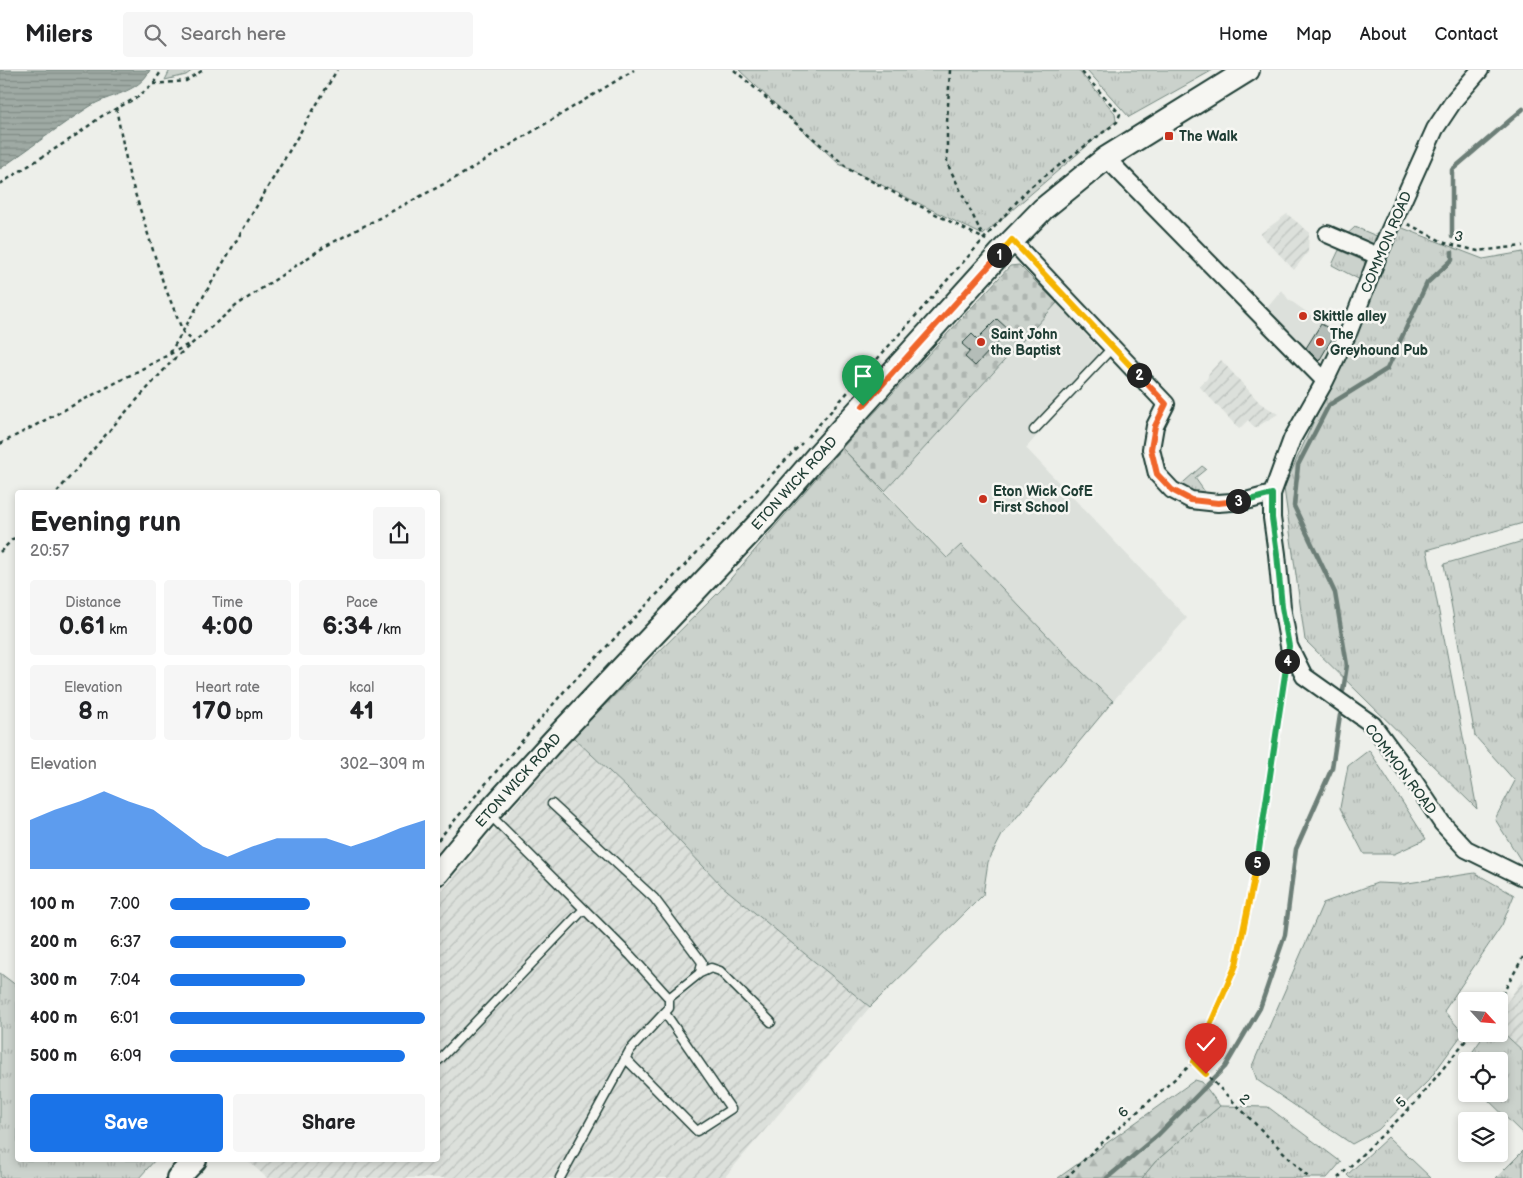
<!DOCTYPE html>
<meta charset="utf-8">
<style>
:root{--surface:#fff;--page:#f6f6f6;--text:#202124;--muted:#757577;--line:#e0e0e0;--accent:#1a73e8}
body{margin:0;font-family:"Balsamiq Sans",sans-serif;background:var(--page);color:var(--text);height:100vh;display:flex;flex-direction:column;font-size:19px;white-space:nowrap}
*{box-sizing:border-box;margin:0}
p{font-size:16px;color:var(--muted)}
.icon{flex:none;width:28px;height:28px;fill:none;stroke:currentColor;stroke-width:2;stroke-linecap:round;stroke-linejoin:round}
.map{position:relative;flex:1;overflow:hidden}
.details{position:absolute;left:15px;top:420px;width:425px;height:672px;display:flex;flex-direction:column;background:var(--surface);border-radius:5px;box-shadow:0 2px 8px #0003}
.details>*{flex:none}
.needle{width:32px;rotate:116deg}
.tools{position:absolute;left:1458px;top:922px;display:grid;gap:10px}
.tools a{display:grid;place-items:center;width:50px;height:50px;border-radius:5px;background:var(--surface);box-shadow:0 2px 8px #0003;font-size:25px}
.pin{position:absolute;display:grid;place-items:center;width:42px;height:42px;color:#fff;margin:-51px -21px;border-radius:50% 50% 50% 0;rotate:-45deg;box-shadow:0 0 5px #0007}
.pin .icon{rotate:45deg}
.km{position:absolute;width:25px;height:25px;margin:-12px;border-radius:50%;background:#222;color:#fff;font-size:14px;line-height:25px;text-align:center}
.round{display:grid;place-items:center;flex:none;width:52px;height:52px;border-radius:5px;background:var(--page)}
.head{display:flex;align-items:center;justify-content:space-between;height:85px;padding:0 15px}
h1{font-size:28px;font-weight:800;line-height:38px}
.metrics{display:grid;grid-template-columns:repeat(3,1fr);gap:8px;height:85px;padding:5px 15px}
.metrics div{display:grid;align-content:center;border-radius:5px;background:var(--page);text-align:center}
.metrics b{font-size:25px;font-weight:800}
.metrics small{font-size:14px;font-weight:400}
.metrics p{font-size:14px}
.chart{height:140px;padding:10px 15px}
.chart p{display:flex;justify-content:space-between}
.chart svg{width:100%;height:90px;margin-top:5px;fill:var(--accent);opacity:.7}
.cta{display:flex;gap:10px;margin-top:auto;padding:10px 15px}
.cta a{flex:1;height:58px;border-radius:5px;background:var(--accent);color:#fff;font-size:20px;font-weight:800;line-height:58px;text-align:center}
.cta a+a{background:var(--page);color:var(--text)}
ul{padding:0 15px;list-style:none;font-size:16px}
li{display:grid;grid-template-columns:80px 60px 1fr;align-items:center;height:38px}
li i{height:12px;border-radius:6px;background:var(--accent)}
header{display:flex;align-items:center;gap:30px;box-sizing:border-box;height:70px;padding:0 25px;background:var(--surface);border-bottom:1px solid var(--line)}
header strong{font-size:24px}
nav{display:flex;gap:28px;margin-inline-start:auto;font-size:18px}
.search{width:350px;height:45px;background:var(--page);display:flex;align-items:center;gap:12px;box-sizing:border-box;padding:0 18px;border-radius:5px;color:var(--muted);font-size:19px}
.map>svg:first-child{display:block}
.built{fill:#dce0db}
.industrial{fill:url(#industrial-furrows)}
.grass{fill:url(#grass-tufts);stroke:#758880}
.forest{fill:url(#forest-firs);stroke:#758880}
.cemetery{fill:url(#cemetery-stones);stroke:#758880}
.water{fill:url(#water-rules);stroke:#6c7e77}
.lines{fill:none;stroke-linecap:round;stroke-linejoin:round}
.stream{stroke:#6c7e77;stroke-width:4.5}
.building{fill:#b4bdb8;stroke:#1f3d34}
.lane-casing{stroke:#1f3d34;stroke-width:11}
.street-casing{stroke:#1f3d34;stroke-width:20}
.secondary-casing{stroke:#1f3d34;stroke-width:26}
.path{stroke:#1f3d34;stroke-width:2.5;stroke-dasharray:4 4;stroke-linecap:butt}
.lane{stroke:#f6f6f2;stroke-width:8}
.street{stroke:#f6f6f2;stroke-width:16}
.secondary{stroke:#f6f6f2;stroke-width:22}
.split-1-casing{stroke:#fff;stroke-width:10}
.split-2-casing{stroke:#fff;stroke-width:10}
.split-3-casing{stroke:#fff;stroke-width:10}
.split-4-casing{stroke:#fff;stroke-width:10}
.split-5-casing{stroke:#fff;stroke-width:10}
.split-6-casing{stroke:#fff;stroke-width:10}
.split-1{stroke:#f0652b;stroke-width:6}
.split-2{stroke:#f5b400;stroke-width:6}
.split-3{stroke:#f0652b;stroke-width:6}
.split-4{stroke:#22a559;stroke-width:6}
.split-5{stroke:#22a559;stroke-width:6}
.split-6{stroke:#f5b400;stroke-width:6}
.poi-dot{fill:#c8321e;stroke:#f6f6f2;stroke-width:2}
.labels{text-anchor:middle;stroke-width:5;stroke-linejoin:round;paint-order:stroke}
.poi-label{font-size:14px;font-weight:bold;fill:#1f3d34;stroke:#f6f6f2;text-anchor:start}
.street-label{font-size:14px;fill:#1f3d34;stroke:#f6f6f2}
</style>
<header>
<strong>Milers</strong>
<div class="search"><svg class="icon" aria-label="search" viewBox="0 0 24 24"><circle cx="10" cy="10" r="6"/><path d="M15 15l6 6"/></svg>Search here</div>
<nav><a>Home</a><a>Map</a><a>About</a><a>Contact</a></nav>
</header>
<div class="map">
<svg width="1523" height="1108" viewBox="0 0 1523 1108">
<defs>
<pattern id="industrial-furrows" width="10" height="10" patternUnits="userSpaceOnUse" patternTransform="scale(1.25)"><rect width="10" height="10" fill="#dce0db"/><path d="M-1 1l2-2M0 10L10 0M9 11l2-2" fill="none" stroke="#bcc1bd"/></pattern>
<pattern id="grass-tufts" width="24" height="20" patternUnits="userSpaceOnUse" patternTransform="scale(1.25)"><rect width="24" height="20" fill="#cbd2cc"/><path d="M3 7l-1-3M5 7V3M7 7l1-3M15 17l-1-3M17 17v-4M19 17l1-3" fill="none" stroke="#aeb5b0"/></pattern>
<pattern id="forest-firs" width="22" height="20" patternUnits="userSpaceOnUse" patternTransform="scale(1.25)"><rect width="22" height="20" fill="#cbd2cc"/><path d="M5 1l3.5 6h-7zM16 11l3.5 6h-7z" fill="#aeb5b0"/></pattern>
<pattern id="cemetery-stones" width="16" height="16" patternUnits="userSpaceOnUse" patternTransform="scale(1.25)"><rect width="16" height="16" fill="#cbd2cc"/><path d="M2 7V4a2 2 0 0 1 4 0v3zM10 15v-3a2 2 0 0 1 4 0v3z" fill="#aeb5b0"/></pattern>
<pattern id="water-rules" width="6" height="5" patternUnits="userSpaceOnUse" patternTransform="scale(1.25)"><rect width="6" height="5" fill="#9faaa4"/><path d="M0 2.5h6" fill="none" stroke="#818c86"/></pattern>
</defs>
<rect width="100%" height="100%" fill="#edefea"/>
<filter id="ink" filterUnits="userSpaceOnUse"><feTurbulence type="fractalNoise" baseFrequency=".02" numOctaves="2"/><feDisplacementMap in="SourceGraphic" scale="10" xChannelSelector="R" yChannelSelector="G"/><feConvolveMatrix kernelMatrix="1 2 1 2 8 2 1 2 1" color-interpolation-filters="sRGB"/></filter>
<g filter="url(#ink)">
<path class="built" d="M1282 220 1288 229 1318 250 1335 261 1341 262 1324 293 1301 278 1262 244Z
M1057 233 1101 282 1107 291H1103L1026 378 1187 548 1113 631 1082 602 961 475 948 488 885 421Z"/>
<path class="industrial" d="M1287 144 1309 162 1308 182 1294 200 1260 164Z
M1221 290 1260 333 1278 344 1255 358 1248 350 1239 359 1199 316 1207 309 1209 303Z
M573 667 646 736 722 816 870 937 724 1108H267L247 1090H438V826Z
M1523 909V981L1499 959V944Z"/>
<path class="grass" d="M170 0H193L186 5 165 10Z
M739 0H1078L1115 43 1116 51 983 165 839 94Z
M1087 0H1213L1129 47Z
M1355 157 1379 167 1376 177 1343 168Z
M1400 157 1483 189 1523 182V453L1427 480 1477 739 1305 570 1284 418Z
M1339 180 1364 191 1366 200 1362 211 1332 195Z
M842 378 947 488 961 475 1082 602 1113 631 1002 765 988 792 983 825 870 937 722 816 646 736 573 667 720 521Z
M1202 396 1206 399 1195 408 1205 422 1207 428 1176 419Z
M1523 471V794L1495 749 1515 711 1475 666 1444 494Z
M1369 680 1426 769 1394 784H1364L1340 738 1348 696Z
M1475 803 1514 825 1502 855 1444 941 1463 963 1429 1010 1378 1060 1352 1074 1257 1010 1252 996 1323 833 1377 813 1401 814Z
M0 903 17 916 18 1090H155L139 1108H0Z
M1499 959 1523 981V1064L1482 1024H1499V991H1466V1008L1459 1001 1485 964H1499Z
M1220 1036 1268 1037 1341 1092 1327 1108H1142L1155 1092Z
M1388 1067 1431 1108H1350L1347 1105Z
M1523 1081V1108H1496Z"/>
<path class="forest" d="M1195 1010 1202 1012 1220 1036 1155 1092 1142 1108H1058Z"/>
<path class="cemetery" d="M1019 195 1057 233 885 421 842 378 1010 196Z"/>
<path class="water" d="M0 0H150C138 24 109 24 89 37 59 56 30 78 0 99Z"/>
<g class="lines">
<path class="stream" d="M1452 167V100L1523 39
M1343 621 1347 595 1335 523 1294 436 1298 395 1329 335 1387 299 1427 213 1452 190V182
M1107 1108 1158 1065 1225 997 1260 938 1285 865 1296 779 1332 698 1340 645"/>
</g>
<path class="building" d="M997 249 1009 260 975 296 965 287 970 281 962 274 972 264 977 269Z
M1321 254 1336 262 1319 291 1306 278Z"/>
<g class="lines">
<defs>
<path id="lane" d="M1034 360 1113 277
M552 734 654 828 702 892 700 903
M489 744 631 886 669 928V938L630 980 560 1108
M669 928 700 903 711 898 720 901 771 952
M625 988 697 1061 731 1039 665 943
M439 990 584 839"/>
<path id="street" d="M1480 0 1455 29 1435 59 1378 186 1349 261 1325 311 1292 369 1272 424V448L1277 484 1282 537 1289 576 1304 606 1373 655 1412 708 1442 753 1466 779 1523 807
M1106 88 1325 311
M1327 164 1378 186
M1012 171 1166 334 1155 356 1151 379 1157 404 1172 420 1191 430 1218 433 1246 431 1272 424"/>
<path id="secondary" d="M438 803 488 743 553 671 762 450 818 385 1006 177 1043 139 1106 88 1248 0
M178 1108 195 1090"/>
</defs>
<use href="#lane" class="lane-casing"/>
<use href="#street" class="street-casing"/>
<use href="#secondary" class="secondary-casing"/>
<path class="path" d="M734 0 850 100 984 169
M950 0 947 53V93L977 154 984 169 989 171
M153 14 186 11 203 0
M116 38 129 104 163 212 183 262 193 271
M0 114 72 68 102 46 138 27 153 14 162 0
M1408 154 1445 173 1478 181 1523 176
M170 283 337 0
M808 367 1029 118 1117 52 1120 44 1080 0
M0 374 189 274
M57 422 115 354 174 289 237 235 324 177 461 105 634 0
M0 482 18 464
M1285 602 1259 784 1236 895 1194 992 1309 1108
M438 770 567 618 802 373
M1497 931 1502 925 1523 887
M1066 1108 1094 1080 1194 992
M1338 1108 1415 1033 1471 964"/>
<use href="#lane" class="lane"/>
<use href="#street" class="street"/>
<use href="#secondary" class="secondary"/>
</g>
</g>
<g class="lines" filter="url(#ink)">
<defs>
<path id="split-1" d="M863 336 999 185"/>
<path id="split-2" d="M999 185 1012 170 1139 305"/>
<path id="split-3" d="M1139 305 1166 334 1155 356 1151 379 1157 404 1172 420 1191 430 1218 433 1238 431"/>
<path id="split-4" d="M1238 431H1246L1272 424V448L1277 484 1282 537 1289 576 1287 591"/>
<path id="split-5" d="M1257 793 1287 591"/>
<path id="split-6" d="M1206 1004 1194 992 1236 895 1257 793"/>
</defs>
<use href="#split-1" class="split-1-casing"/>
<use href="#split-2" class="split-2-casing"/>
<use href="#split-3" class="split-3-casing"/>
<use href="#split-4" class="split-4-casing"/>
<use href="#split-5" class="split-5-casing"/>
<use href="#split-6" class="split-6-casing"/>
<use href="#split-1" class="split-1"/>
<use href="#split-2" class="split-2"/>
<use href="#split-3" class="split-3"/>
<use href="#split-4" class="split-4"/>
<use href="#split-5" class="split-5"/>
<use href="#split-6" class="split-6"/>
</g>
<g class="poi-dot">
<rect x="1164" y="61" width="10" height="10" rx="2.5"/>
<circle cx="1303" cy="246" r="5"/>
<circle cx="981" cy="272" r="5"/>
<circle cx="1320" cy="272" r="5"/>
<circle cx="983" cy="429" r="5"/>
</g>
<g class="labels">
<g class="poi-label">
<text x="1179" y="71">The Walk</text>
<text x="1313" y="251">Skittle alley</text>
<text x="991" y="269">Saint John<tspan x="991" dy="16">the Baptist</tspan></text>
<text x="1330" y="269">The<tspan x="1330" dy="16">Greyhound Pub</tspan></text>
<text x="993" y="426">Eton Wick CofE<tspan x="993" dy="16">First School</tspan></text>
</g>
<g class="street-label">
<text transform="translate(1459 166) rotate(14)" y="5">3</text>
<text transform="translate(1386 172) rotate(-67)" y="5">COMMON ROAD</text>
<text transform="translate(794 413) rotate(-48)" y="5">ETON WICK ROAD</text>
<text transform="translate(1401 699) rotate(53)" y="5">COMMON ROAD</text>
<text transform="translate(518 710) rotate(-48)" y="5">ETON WICK ROAD</text>
<text transform="translate(1245 1029) rotate(45)" y="5">2</text>
<text transform="translate(1401 1032) rotate(-44)" y="5">5</text>
<text transform="translate(1123 1042) rotate(-41)" y="5">6</text>
</g>
</g>
</svg>
<div class="tools">
<a><svg class="needle" viewBox="-14 -14 28 28"><path d="M0-13l5 13h-10z" fill="#e53935"/><path d="M0 13l5-13h-10z" fill="#757577"/></svg></a>
<a><svg class="icon" aria-label="locate" viewBox="0 0 24 24"><circle cx="12" cy="12" r="6"/><path d="M12 2v4M12 18v4M2 12h4M18 12h4"/></svg></a>
<a><svg class="icon" aria-label="layers" viewBox="0 0 24 24"><path d="M12 4l9 5-9 5-9-5zM3 14l9 5 9-5"/></svg></a>
</div>
<div class="pin" style="left:863px;top:336px;background:#1e9e55"><svg class="icon" aria-label="arrive" viewBox="0 0 24 24"><path d="M6 21V4h12l-3 4 3 4H6"/></svg></div>
<div class="pin" style="left:1206px;top:1004px;background:#d93025"><svg class="icon" aria-label="check" viewBox="0 0 24 24"><path d="M5 12l5 5 9-10"/></svg></div>
<b class="km" style="left:999px;top:185px">1</b>
<b class="km" style="left:1139px;top:305px">2</b>
<b class="km" style="left:1238px;top:431px">3</b>
<b class="km" style="left:1287px;top:591px">4</b>
<b class="km" style="left:1257px;top:793px">5</b>
<section class="details">
<div class="head"><div><h1>Evening run</h1><p>20:57</p></div><a class="round"><svg class="icon" aria-label="share" viewBox="0 0 24 24"><path d="M12 15V3M7 8l5-5 5 5M5 13v7h14v-7"/></svg></a></div>
<div class="metrics">
<div><p>Distance</p><b>0.61<small> km</small></b></div>
<div><p>Time</p><b>4:00</b></div>
<div><p>Pace</p><b>6:34<small> /km</small></b></div>
</div>
<div class="metrics">
<div><p>Elevation</p><b>8<small> m</small></b></div>
<div><p>Heart rate</p><b>170<small> bpm</small></b></div>
<div><p>kcal</p><b>41</b></div>
</div>
<div class="chart"><p><span>Elevation</span>302–309 m</p>
<svg viewBox="0 0 160 44" preserveAspectRatio="none"><path d="M0 44V20L10 15L20 11L30 6L40 11L50 15L60 24L70 33L80 38L90 33L100 29L110 29L120 29L130 33L140 29L150 24L160 20V44z"/></svg>
</div>
<ul>
<li><b>100 m</b>7:00<i style="width:55%"></i></li>
<li><b>200 m</b>6:37<i style="width:69%"></i></li>
<li><b>300 m</b>7:04<i style="width:53%"></i></li>
<li><b>400 m</b>6:01<i style="width:100%"></i></li>
<li><b>500 m</b>6:09<i style="width:92%"></i></li>
</ul>
<div class="cta"><a>Save</a><a>Share</a></div>
</section>
</div>
